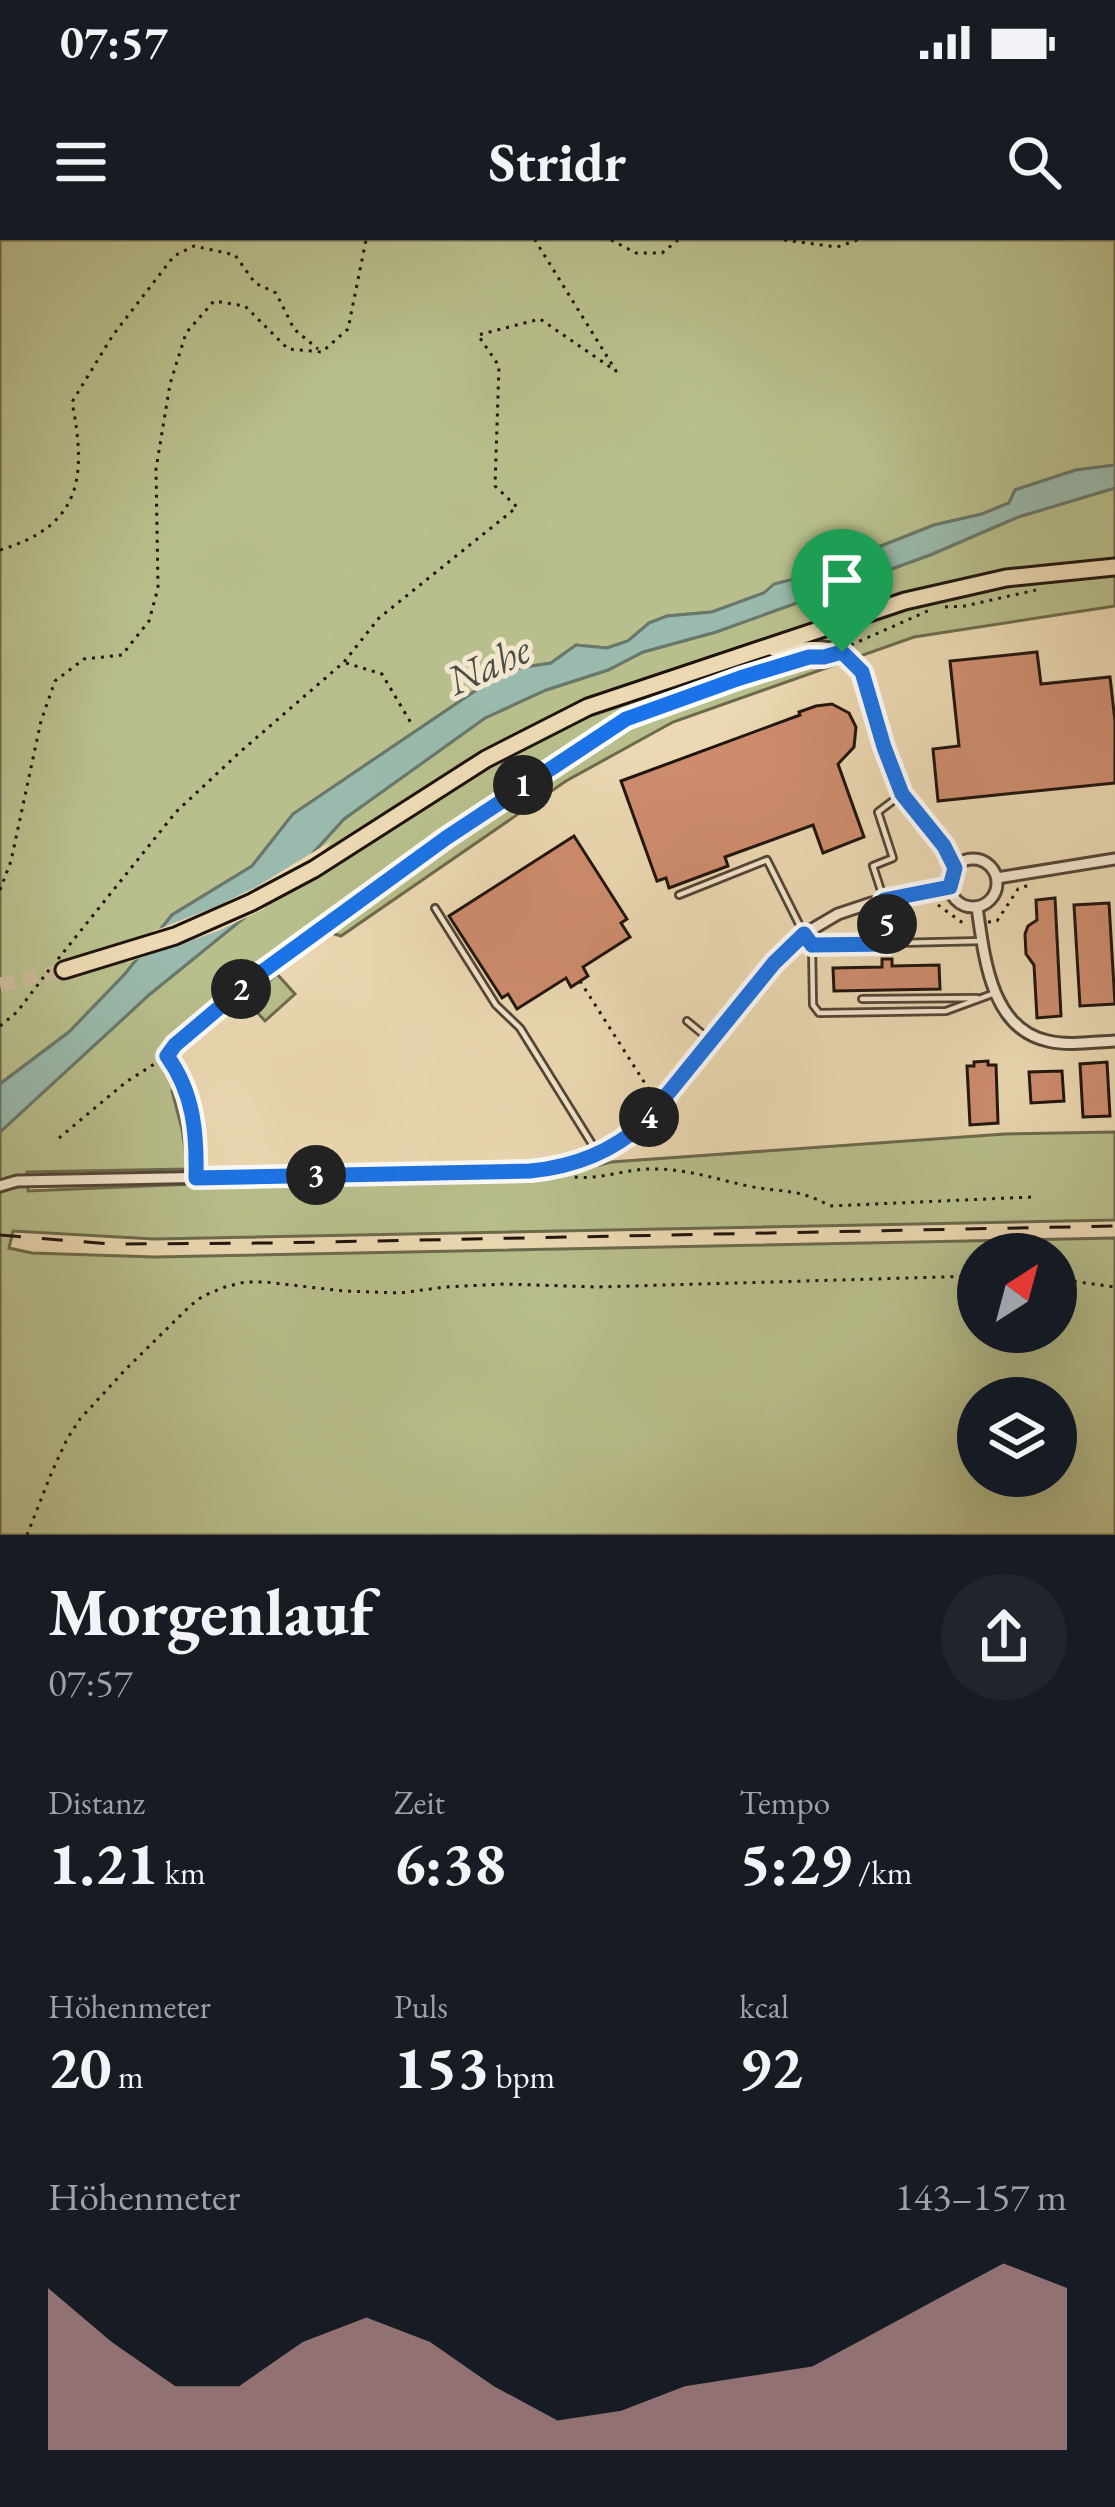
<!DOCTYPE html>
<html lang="de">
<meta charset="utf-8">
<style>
:root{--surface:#171b24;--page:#20242c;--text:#f1f3f6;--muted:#9ea1a6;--accent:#c59692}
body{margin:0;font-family:"EB Garamond",serif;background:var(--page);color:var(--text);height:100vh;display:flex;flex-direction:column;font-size:45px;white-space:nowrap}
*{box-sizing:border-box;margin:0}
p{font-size:39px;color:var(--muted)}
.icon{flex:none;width:66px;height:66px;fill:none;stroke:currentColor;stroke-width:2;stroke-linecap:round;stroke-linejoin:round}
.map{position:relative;height:1295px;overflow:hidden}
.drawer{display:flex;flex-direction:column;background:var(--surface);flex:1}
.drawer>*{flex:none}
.needle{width:78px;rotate:36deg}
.buttons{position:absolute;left:957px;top:993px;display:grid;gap:24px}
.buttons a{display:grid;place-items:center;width:120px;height:120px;border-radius:50%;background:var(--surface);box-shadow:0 12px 48px #0002;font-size:60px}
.pin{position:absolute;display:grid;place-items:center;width:102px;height:102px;color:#fff;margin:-123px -51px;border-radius:50% 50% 50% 0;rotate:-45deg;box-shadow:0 0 12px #0007}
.pin .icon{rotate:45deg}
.km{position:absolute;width:60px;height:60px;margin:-30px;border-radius:50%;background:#222;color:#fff;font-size:33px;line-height:60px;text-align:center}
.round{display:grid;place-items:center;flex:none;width:126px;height:126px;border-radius:63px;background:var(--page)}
.headline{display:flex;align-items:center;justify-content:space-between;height:204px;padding:0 48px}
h1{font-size:66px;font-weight:700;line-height:90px}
.metrics{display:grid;grid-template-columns:repeat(3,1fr);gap:18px;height:204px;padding:12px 48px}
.metrics div{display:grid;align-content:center}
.metrics b{font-size:60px;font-weight:700}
.metrics small{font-size:33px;font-weight:400}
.metrics p{font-size:33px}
.chart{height:336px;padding:24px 48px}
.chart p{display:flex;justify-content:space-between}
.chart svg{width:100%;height:216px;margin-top:12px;fill:var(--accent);opacity:.7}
.status{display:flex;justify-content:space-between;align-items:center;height:84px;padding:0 60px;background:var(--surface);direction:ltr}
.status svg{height:33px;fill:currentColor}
header{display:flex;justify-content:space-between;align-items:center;height:156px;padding:0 48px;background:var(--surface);font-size:54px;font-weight:700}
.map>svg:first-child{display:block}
.green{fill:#b8bf8c;stroke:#6c6a4c;stroke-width:3;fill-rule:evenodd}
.water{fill:#99baac;stroke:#68786c;stroke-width:3}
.pier{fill:#ecd9b3}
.building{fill:#cf8d6f;stroke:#1f140d;stroke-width:3}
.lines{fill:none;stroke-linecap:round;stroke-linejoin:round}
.primary-tunnel{stroke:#cdbb9a;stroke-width:15;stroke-dasharray:15 8;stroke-linecap:butt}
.lane-casing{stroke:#524536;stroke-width:10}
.street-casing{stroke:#524536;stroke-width:15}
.primary-casing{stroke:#1f140d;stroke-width:21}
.path{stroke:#1f140d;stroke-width:3;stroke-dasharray:3 6;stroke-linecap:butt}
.lane{stroke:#f3e6ce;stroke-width:4.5}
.street{stroke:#f3e6ce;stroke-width:9}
.primary{stroke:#ecd9b3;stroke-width:15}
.rail{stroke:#1f140d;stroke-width:3;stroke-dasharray:21 21;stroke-linecap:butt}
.route-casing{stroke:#fff;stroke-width:24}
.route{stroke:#1a73e8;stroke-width:15}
.labels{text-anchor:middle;stroke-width:10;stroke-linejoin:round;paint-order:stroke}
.water-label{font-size:42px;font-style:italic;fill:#4a4e45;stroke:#f3e6ce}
</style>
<div class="status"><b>07:57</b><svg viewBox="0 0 49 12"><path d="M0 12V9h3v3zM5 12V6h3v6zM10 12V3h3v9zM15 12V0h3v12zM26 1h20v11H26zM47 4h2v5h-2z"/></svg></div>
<header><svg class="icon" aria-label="menu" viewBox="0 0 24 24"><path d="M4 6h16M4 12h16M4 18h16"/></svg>Stridr<svg class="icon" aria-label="search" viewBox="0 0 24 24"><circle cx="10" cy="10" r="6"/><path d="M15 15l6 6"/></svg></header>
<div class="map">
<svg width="1115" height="1295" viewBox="0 0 1115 1295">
<rect width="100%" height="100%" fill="#ecd9b3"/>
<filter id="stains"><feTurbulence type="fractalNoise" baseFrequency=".00167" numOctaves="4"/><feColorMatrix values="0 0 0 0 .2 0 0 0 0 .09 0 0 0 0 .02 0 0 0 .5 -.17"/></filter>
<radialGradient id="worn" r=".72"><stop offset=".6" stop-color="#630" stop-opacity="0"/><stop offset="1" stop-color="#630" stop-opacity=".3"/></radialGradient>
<path class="green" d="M0 0H1115V225L1076 230 1015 250 1009 263 982 274 934 285 861 314 836 319 810 335 775 344 764 353 712 372 667 376 649 383 628 401 607 408 576 405 551 423 513 429 475 451 293 574 252 626 172 675 125 734 69 792 0 844Z
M1115 248V366L914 397 673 482 566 541 341 696 328 692 173 812 190 850 172 851 182 889 188 929 27 932 28 951 195 944 554 937 611 922 1005 894 1115 892V980L154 999 13 991 9 1008 32 1013 155 1017 1115 998V1295H0V892L150 754 282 647 344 579 485 478 546 450 608 430 643 412 716 392 930 315 1018 277ZM978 1014H1056V1092H978ZM978 1158H1056V1236H978Z
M277 734 295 754 265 781 247 761Z"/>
<path class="water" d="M1115 225V248L1018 277 930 315 716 392 643 412 608 430 546 450 485 478 344 579 282 647 150 754 0 892V844L69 792 125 734 172 675 252 626 293 574 475 451 513 429 551 423 576 405 607 408 628 401 649 383 667 376 712 372 764 353 774 344 810 335 836 319 861 314 934 285 982 274 1009 263 1015 250 1076 230Z"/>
<path class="pier" d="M333 600 286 651 262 670 218 691 126 723 151 692 215 667 256 647Z"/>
<path class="building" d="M1037 412 1041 444 1110 437 1115 481V543L938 561 933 509 959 506 950 421Z
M832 464 849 473 856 487 854 507 838 524 864 597 823 613 813 585 725 617 728 626 669 648 666 638 657 641 621 541 800 475 799 472 816 466Z
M574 596 627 679 621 683 630 697 583 727 588 736 571 747 566 738 517 769 508 754 502 758 449 676Z
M1055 658 1061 776 1037 778 1034 725 1026 714 1025 694 1028 686 1037 680 1036 660Z
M1109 663 1115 764 1080 766 1074 665Z
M882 719H892V726L939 725 940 749 834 751 833 728 882 727Z
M988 821V825H996L998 883 970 885 967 826H974V822Z
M1107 822 1110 876 1083 877 1080 824Z
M1062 831 1064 861 1031 863 1029 832Z"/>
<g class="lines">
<path class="primary-tunnel" d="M0 745 64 730"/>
<defs>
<path id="lane" d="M679 655 767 620 804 694 812 705 982 701
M435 668 496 765 520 788 597 912
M887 703V669L873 626 893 618 878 572 902 554
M812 705 813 765 819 773 946 771 995 753
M862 759 977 758
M687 781 710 800"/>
<path id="street" d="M773 411C792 408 819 403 838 410 872 423 884 517 902 552 916 579 943 599 955 628
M949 643a24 24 0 1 1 48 0a24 24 0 1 1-48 0Z
M997 638 1115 619
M977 667C984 715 990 789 1048 801 1069 806 1093 802 1115 801
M0 946 17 941 530 931C573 927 612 912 644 883L774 723 804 694 838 674 871 663 950 647"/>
<path id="primary" d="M64 730 175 696 252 662 314 629 486 519 588 467 905 361 1006 338 1115 327"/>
</defs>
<use href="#lane" class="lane-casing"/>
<use href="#street" class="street-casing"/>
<use href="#primary" class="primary-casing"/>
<path class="path" d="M611 0 636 13H662L678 0
M784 0 837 7 858 0
M0 310C81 286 87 238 72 162L113 95 174 16 194 6 235 15 255 43 276 53 294 89 318 109
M945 367 965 366 1036 350
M851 405 930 370
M346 423 382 434 411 483
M0 650 11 621 41 481 55 441 84 419 122 415 149 381 158 348 156 229 170 144 186 93 214 61 245 66 288 109 322 112 348 89 366 0
M933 658 934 662 967 686
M988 682 997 681 1018 649 1032 644
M58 719 176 572 240 512 344 422 379 378 517 267 495 246 499 126 478 95 540 79 616 131 535 0
M580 741 653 856
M0 786 17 772 52 726
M168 818C192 851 197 888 196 928
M59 898 126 842 167 816 175 805 259 734 445 598 626 479 739 438 803 419
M568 933 569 936C597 942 626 928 654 929 687 929 716 939 748 946 782 953 799 948 830 966L1031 957
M1056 1039 1115 1047
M27 1295 51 1234 67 1199 80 1179 126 1129 190 1066 203 1056 225 1047 245 1042H265L344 1051 400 1053 445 1047 505 1044 597 1047 978 1036"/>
<use href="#lane" class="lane"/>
<use href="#street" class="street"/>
<use href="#primary" class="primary"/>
<path class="rail" d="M0 995 110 1004 274 1003 1115 986"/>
</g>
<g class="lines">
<defs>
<path id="route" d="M842 412 862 432 884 507 902 554 944 606 955 628 950 647 884 660 887 704 812 705 804 694 774 723 644 883C612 912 573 927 530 931L196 938C197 894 194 853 167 816L175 805 259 734 446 598 626 479 740 438 809 417H824Z"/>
</defs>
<use href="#route" class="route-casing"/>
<use href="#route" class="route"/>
</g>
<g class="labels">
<g class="water-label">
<text transform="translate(488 424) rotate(-25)" y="15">Nahe</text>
</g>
</g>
<rect width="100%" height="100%" filter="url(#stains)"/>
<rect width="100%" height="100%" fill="url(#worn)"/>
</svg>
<div class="buttons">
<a><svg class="needle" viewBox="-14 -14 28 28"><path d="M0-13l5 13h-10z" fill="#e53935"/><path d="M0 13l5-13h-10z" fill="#9ea1a6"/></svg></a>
<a><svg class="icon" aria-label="layers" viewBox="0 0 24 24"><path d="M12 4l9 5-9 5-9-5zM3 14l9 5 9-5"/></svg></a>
</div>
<div class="pin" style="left:842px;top:412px;background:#1e9e55"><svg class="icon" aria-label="arrive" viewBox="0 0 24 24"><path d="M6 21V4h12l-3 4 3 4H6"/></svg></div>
<b class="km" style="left:523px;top:545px">1</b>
<b class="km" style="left:241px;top:749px">2</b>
<b class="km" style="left:316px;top:935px">3</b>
<b class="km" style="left:649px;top:877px">4</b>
<b class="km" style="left:887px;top:684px">5</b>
</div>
<section class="drawer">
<div class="headline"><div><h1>Morgenlauf</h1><p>07:57</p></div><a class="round"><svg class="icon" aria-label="share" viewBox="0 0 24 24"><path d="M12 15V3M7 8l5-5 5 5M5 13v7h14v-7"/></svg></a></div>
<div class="metrics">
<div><p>Distanz</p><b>1.21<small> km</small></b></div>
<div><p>Zeit</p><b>6:38</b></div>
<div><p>Tempo</p><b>5:29<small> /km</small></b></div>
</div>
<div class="metrics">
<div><p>Höhenmeter</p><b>20<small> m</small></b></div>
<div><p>Puls</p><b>153<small> bpm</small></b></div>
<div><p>kcal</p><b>92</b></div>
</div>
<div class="chart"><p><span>Höhenmeter</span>143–157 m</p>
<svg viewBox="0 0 160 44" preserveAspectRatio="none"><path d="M0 44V11L10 22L20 31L30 31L40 22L50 17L60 22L70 31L80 38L90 36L100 31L110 29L120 27L130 20L140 13L150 6L160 11V44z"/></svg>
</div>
</section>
